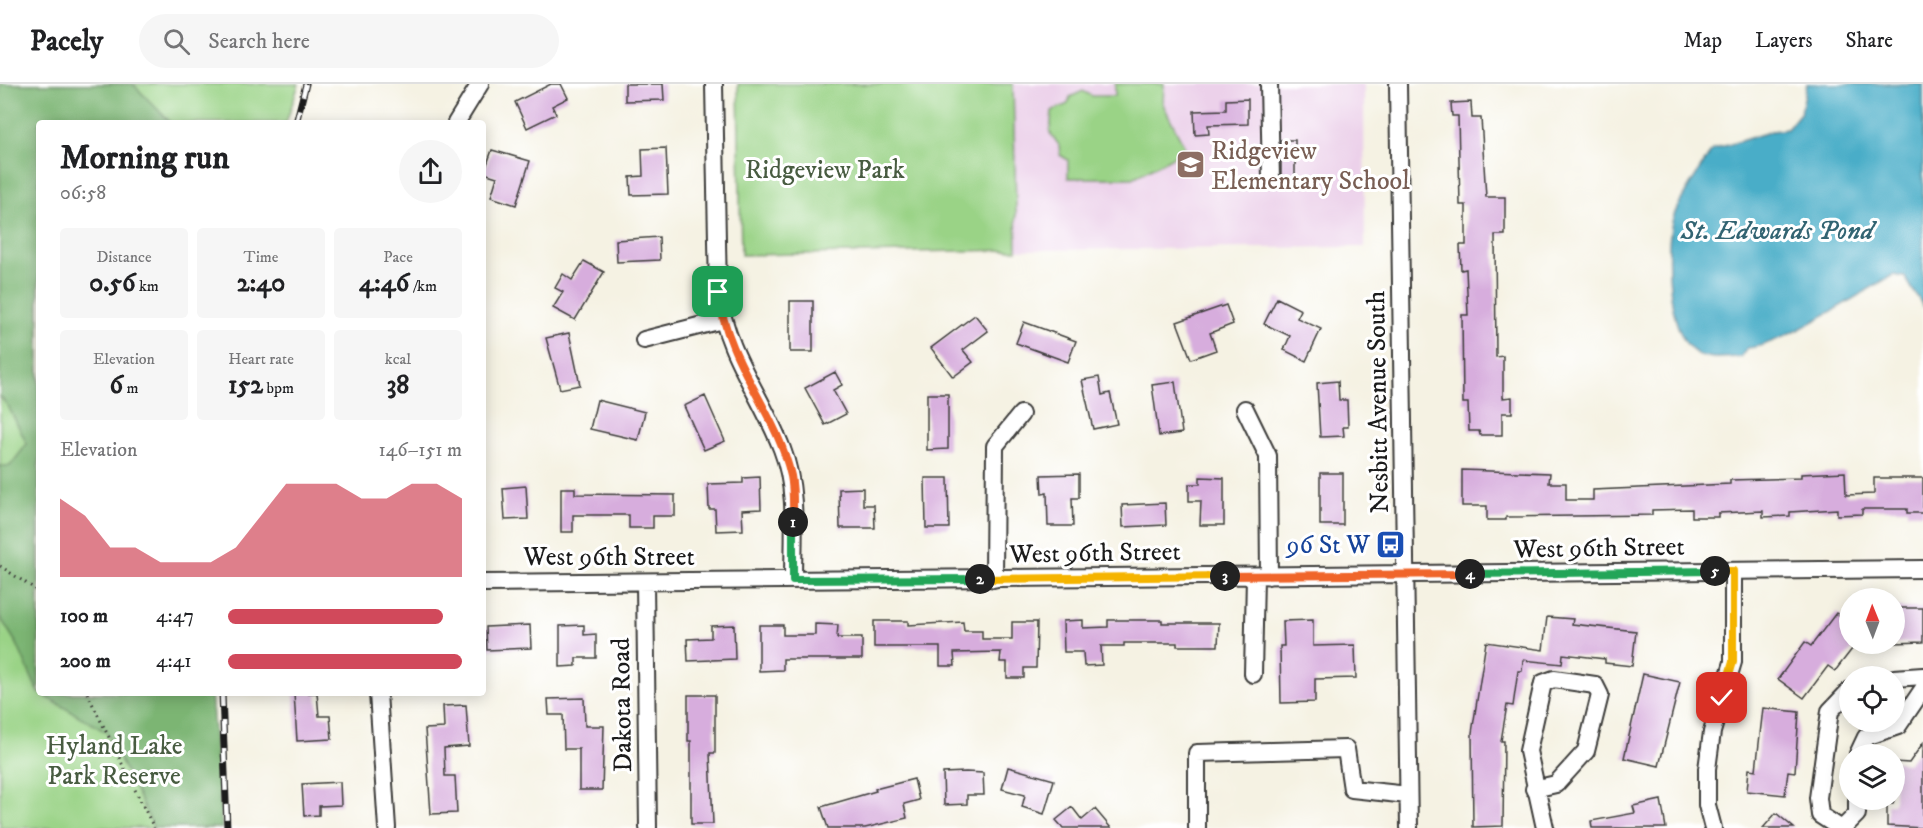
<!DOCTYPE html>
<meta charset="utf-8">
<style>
:root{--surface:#fff;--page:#f6f6f6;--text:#202124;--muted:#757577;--line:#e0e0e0;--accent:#d1495b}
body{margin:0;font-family:"IM FELL DW Pica",serif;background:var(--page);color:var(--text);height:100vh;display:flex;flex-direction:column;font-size:22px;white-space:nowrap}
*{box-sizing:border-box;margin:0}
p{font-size:20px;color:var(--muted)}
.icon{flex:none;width:33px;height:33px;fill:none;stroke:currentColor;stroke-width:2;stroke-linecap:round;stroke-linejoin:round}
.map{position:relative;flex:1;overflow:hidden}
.drawer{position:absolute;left:36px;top:36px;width:450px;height:576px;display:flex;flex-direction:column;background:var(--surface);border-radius:6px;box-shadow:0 3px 15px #0003}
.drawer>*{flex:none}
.needle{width:39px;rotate:359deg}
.buttons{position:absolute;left:1839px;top:504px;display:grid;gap:12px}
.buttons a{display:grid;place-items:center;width:66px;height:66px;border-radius:50%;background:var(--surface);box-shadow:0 3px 15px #0003;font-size:30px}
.pin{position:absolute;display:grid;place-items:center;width:51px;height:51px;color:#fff;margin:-26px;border-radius:12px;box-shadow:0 3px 9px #0006}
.km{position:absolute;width:30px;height:30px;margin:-15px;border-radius:50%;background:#222;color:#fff;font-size:16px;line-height:30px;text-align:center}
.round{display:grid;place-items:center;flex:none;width:63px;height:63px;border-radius:32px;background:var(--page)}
.overview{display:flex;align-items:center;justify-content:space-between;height:102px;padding:0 24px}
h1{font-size:33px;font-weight:800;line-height:45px}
.stats{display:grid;grid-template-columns:repeat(3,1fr);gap:9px;height:102px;padding:6px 24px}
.stats div{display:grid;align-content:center;border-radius:6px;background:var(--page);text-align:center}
.stats b{font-size:26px;font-weight:800}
.stats small{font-size:16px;font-weight:400}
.stats p{font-size:16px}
.chart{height:168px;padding:12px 24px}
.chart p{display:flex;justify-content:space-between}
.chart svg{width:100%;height:108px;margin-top:6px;fill:var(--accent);opacity:.7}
ul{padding:0 24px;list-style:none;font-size:20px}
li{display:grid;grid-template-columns:96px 72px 1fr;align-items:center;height:45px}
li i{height:15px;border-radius:8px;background:var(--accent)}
header{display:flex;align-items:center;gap:36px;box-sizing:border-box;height:84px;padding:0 30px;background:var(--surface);border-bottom:2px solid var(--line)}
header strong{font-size:28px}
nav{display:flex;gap:33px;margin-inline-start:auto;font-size:21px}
.search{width:420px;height:54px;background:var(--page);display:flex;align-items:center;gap:15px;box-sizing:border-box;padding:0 21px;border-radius:33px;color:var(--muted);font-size:22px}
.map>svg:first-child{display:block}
.built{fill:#ecd1ea}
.green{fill:#9ad386;stroke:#5b7851;stroke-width:1.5}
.forest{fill:#7bb573;stroke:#4c6848;stroke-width:1.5}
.water{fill:#49adc8;stroke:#326472;stroke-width:1.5}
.building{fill:#d7addd}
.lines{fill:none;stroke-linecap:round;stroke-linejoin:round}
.minor-casing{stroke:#3d3c3a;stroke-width:20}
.path{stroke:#3d3c3a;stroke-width:3;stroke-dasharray:1.5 4.5;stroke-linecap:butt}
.minor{stroke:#fff;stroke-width:16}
.rail-casing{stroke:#1c1c1c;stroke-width:7}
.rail{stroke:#fff;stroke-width:4.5;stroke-dasharray:14;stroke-linecap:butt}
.split-1-casing{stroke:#fff;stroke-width:12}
.split-2-casing{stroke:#fff;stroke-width:12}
.split-3-casing{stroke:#fff;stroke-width:12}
.split-4-casing{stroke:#fff;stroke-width:12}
.split-5-casing{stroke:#fff;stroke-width:12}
.split-6-casing{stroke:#fff;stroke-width:12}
.split-1{stroke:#f0652b;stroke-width:8}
.split-2{stroke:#22a559;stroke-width:8}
.split-3{stroke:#f5b400;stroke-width:8}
.split-4{stroke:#f0652b;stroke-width:8}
.split-5{stroke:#22a559;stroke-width:8}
.split-6{stroke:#f5b400;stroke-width:8}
.labels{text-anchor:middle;stroke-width:6;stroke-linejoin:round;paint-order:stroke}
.education-label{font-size:26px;fill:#785e54;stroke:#fff;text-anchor:start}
.park-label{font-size:26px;fill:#485c41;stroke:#fff}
.street-label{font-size:26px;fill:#1c1c1c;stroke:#fff}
.transit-label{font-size:26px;fill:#164399;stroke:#fff;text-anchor:end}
.water-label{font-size:27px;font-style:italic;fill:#326472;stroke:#fff}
</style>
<header>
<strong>Pacely</strong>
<div class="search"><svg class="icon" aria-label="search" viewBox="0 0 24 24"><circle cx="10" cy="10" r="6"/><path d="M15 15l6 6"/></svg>Search here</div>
<nav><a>Map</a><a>Layers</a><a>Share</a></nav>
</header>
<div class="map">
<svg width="1923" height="744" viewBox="0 0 1923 744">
<rect width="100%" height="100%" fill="#fff"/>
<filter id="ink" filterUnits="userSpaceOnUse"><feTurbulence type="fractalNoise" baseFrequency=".0167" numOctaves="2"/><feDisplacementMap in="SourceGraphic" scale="12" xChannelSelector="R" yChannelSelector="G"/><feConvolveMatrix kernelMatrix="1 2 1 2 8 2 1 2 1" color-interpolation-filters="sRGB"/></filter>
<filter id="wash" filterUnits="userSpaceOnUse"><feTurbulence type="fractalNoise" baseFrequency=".008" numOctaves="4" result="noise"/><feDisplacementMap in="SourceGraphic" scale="24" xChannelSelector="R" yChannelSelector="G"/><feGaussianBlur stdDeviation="1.35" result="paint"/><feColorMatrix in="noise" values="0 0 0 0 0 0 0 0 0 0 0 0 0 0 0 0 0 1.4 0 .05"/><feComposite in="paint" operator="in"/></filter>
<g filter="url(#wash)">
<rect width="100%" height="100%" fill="#f5f2e3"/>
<path class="built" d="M1013 0H1364L1365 163 1017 166Z"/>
<path class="green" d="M0 0H299L286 39H39V609H211L222 744H0Z
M738 0H1013L1017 166 741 171Z
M1115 0H1164L1163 20 1186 66 1133 94H1068V76L1060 71 1059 61 1050 49 1052 27 1068 20 1070 13 1083 7 1092 12H1115Z"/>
<path class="forest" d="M0 0H133L171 39H39V609H211L222 744H154L106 648 38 608 17 560 0 533V382H10L27 360 9 324 0 312Z"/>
<path class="water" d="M1807 0H1923V222L1905 193 1893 191C1860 209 1780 263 1747 264L1741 273C1727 273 1708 277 1696 269 1667 251 1665 168 1672 138 1675 121 1702 83 1712 66L1772 47 1787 45 1801 28Z"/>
<g id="blocks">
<path class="building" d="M551 0H561L568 14 552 22 556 30 527 44 515 18Z
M625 0H663L664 16 625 17Z
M1248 15V40L1208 41 1209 50 1195 51 1194 27 1226 26V16Z
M1471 18 1472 34H1481L1486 113H1505V151H1495L1496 273 1503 272V314L1512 313V329H1502V351H1480L1479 347H1469L1468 319H1463L1462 231H1468L1466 185 1461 186 1460 161H1466V121H1460L1458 32H1452L1451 19Z
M1281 56H1295V96H1281Z
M666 64 668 110 631 111 630 93 643 92 642 65Z
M492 66 530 77 516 121 491 113 497 93 484 89Z
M659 153 660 176 617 178 616 156Z
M584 177 604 188 575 236 553 224 563 208 555 204 563 190 572 196Z
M1277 214 1301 226 1297 234 1321 245 1306 277 1284 266 1290 252 1264 240Z
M790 217H813V268H790Z
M1226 221 1233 240 1210 249 1216 266 1191 275 1177 238Z
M975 231 988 247 963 266 973 278 953 293 931 264Z
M1024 238 1076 257 1068 278 1016 259Z
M569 249 580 301 560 305 546 254Z
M835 288 842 301 833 306 846 330 825 341 805 304Z
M1099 293 1102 311 1110 309 1117 340 1093 345 1082 296Z
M1338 297 1339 316H1347L1348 343H1343L1344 352 1320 353 1317 299Z
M1175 298 1182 349 1159 352 1152 301Z
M927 310H948V365L927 366Z
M705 312 725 357 704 366 684 322Z
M597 316 645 328 638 356 590 345Z
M1462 386 1550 389 1549 399H1566V416H1593V406L1730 400V396L1801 394V390L1845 388 1846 411 1874 410V394H1923V429H1907V425H1862V430L1837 431V425L1790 428V432L1763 433V427L1718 429V433H1692V425L1652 426V431L1506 433V436H1487V422H1462Z
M1320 389H1343V441H1320Z
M1079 390V414H1072L1073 442H1048L1047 409 1042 410 1041 391Z
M760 393 761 425 742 426 743 446 716 447 715 425H709L708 400 743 399V394Z
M1200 393 1224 394V441H1200L1201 417H1189V400H1200Z
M925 394H948L949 444H926Z
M526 402 528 435 505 436 503 404Z
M561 404H575V410L675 411V432H653V444H629V431H573V448H561Z
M863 404V421H874L875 444H840L839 405Z
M1165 419 1166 441 1123 443 1122 421Z
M1894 524H1923V558L1894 559Z
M1836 529 1850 539V560H1856L1835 587 1828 582 1804 614 1778 595 1805 558 1811 562Z
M1547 533 1573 535 1572 540 1636 547 1632 582 1605 579V575L1563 570 1562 580 1523 576 1522 587H1518L1513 622 1507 621 1501 657H1504L1503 742 1473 743 1472 649 1486 558 1543 566Z
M1083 536V544L1108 543V536H1162V539H1219L1218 562H1177V559H1124V562H1101L1102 581 1084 582 1083 568H1064L1063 537Z
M1313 536V562L1355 561 1356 594 1315 595V618L1281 619 1280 562H1284L1283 537Z
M874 537H908V541L963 538 964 547H982V555H1012V538H1037L1036 584H1024V594H1007V578H1000L1001 568 954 569 955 582H940V563H874Z
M815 540 838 541 837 554H862V575H783V586L759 587V541H783V551H815Z
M530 541 531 564 487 566 486 543Z
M584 541V551L596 550V574H576V582L560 583V542Z
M734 541 735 575 688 577 687 555 711 554V542Z
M1643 590 1680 598 1659 682 1624 674Z
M294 609H317L319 632H330L332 655 297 657Z
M688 611H715V669H710L713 740H691V657H688Z
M584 614 585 642H604L602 706H579V665H564L563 631H549L548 615Z
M466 621 469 662 444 664 445 692H455L457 729 431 730 425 645 444 644 443 622Z
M1763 624 1799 628 1795 688 1788 687 1785 711 1747 707 1749 685 1756 686Z
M1923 659V744L1887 742V720H1893L1894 716V678L1909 679Z
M1008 683 1054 696 1044 730 1022 723 1025 711 1002 705Z
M966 688 983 689 984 711H967V720L944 721 943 689Z
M914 695 919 716 904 720 907 734 865 744H828L821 723 876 707 875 705Z
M340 698 341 721 319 722V731L304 732 302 700Z
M1661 716 1666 744H1592L1591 737 1635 729 1633 722Z
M1072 723 1082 736 1095 725 1111 744H1063L1056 736Z
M1776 729 1794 744H1763Z"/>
</g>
</g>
<g filter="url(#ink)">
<use href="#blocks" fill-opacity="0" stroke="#3d3c3a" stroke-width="1.5"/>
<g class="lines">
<defs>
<path id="minor" d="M714 0 718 209C727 272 760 308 782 365 798 406 793 452 793 496
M1269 0 1271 96
M1398 0 1409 744
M456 39 480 0
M644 256 722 236
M1245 325 1268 372 1269 492
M994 495 995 362 1021 330
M645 498 648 744
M483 499 1923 485
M1253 590 1255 492
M1894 594 1923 592
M378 609 387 744
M1858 670 1866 653 1898 642 1923 605
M1534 705 1556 700 1586 667 1600 611 1595 601 1554 595 1543 599 1528 667 1545 744
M1197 744V669L1346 665 1352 705 1408 711
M1713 744 1707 721V685L1712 648 1733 578V487
M1840 744 1820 731 1818 714 1830 627 1850 606
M1843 744 1857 730V716"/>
</defs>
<use href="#minor" class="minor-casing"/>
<path class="path" d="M0 482 35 505 39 513
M87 609 154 744"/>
<use href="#minor" class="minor"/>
<defs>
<path id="rail" d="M296 39 306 0
M222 609 227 744"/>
</defs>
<use href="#rail" class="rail-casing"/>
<use href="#rail" class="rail"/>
</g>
</g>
<g class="lines" filter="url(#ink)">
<defs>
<path id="split-1" d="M718 208C728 282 776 326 791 392 794 407 793 423 793 438"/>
<path id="split-2" d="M793 438V496L980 495"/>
<path id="split-3" d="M980 495 1225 492"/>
<path id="split-4" d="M1225 492 1470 490"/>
<path id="split-5" d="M1470 490 1715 487"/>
<path id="split-6" d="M1715 487H1733V578L1722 614"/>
</defs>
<use href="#split-1" class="split-1-casing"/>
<use href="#split-2" class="split-2-casing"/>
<use href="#split-3" class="split-3-casing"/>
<use href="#split-4" class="split-4-casing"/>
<use href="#split-5" class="split-5-casing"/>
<use href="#split-6" class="split-6-casing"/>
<use href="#split-1" class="split-1"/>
<use href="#split-2" class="split-2"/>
<use href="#split-3" class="split-3"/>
<use href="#split-4" class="split-4"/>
<use href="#split-5" class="split-5"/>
<use href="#split-6" class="split-6"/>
</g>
<defs>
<symbol id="school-square" viewBox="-11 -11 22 22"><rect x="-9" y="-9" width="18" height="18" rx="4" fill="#8d6e63" stroke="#fff"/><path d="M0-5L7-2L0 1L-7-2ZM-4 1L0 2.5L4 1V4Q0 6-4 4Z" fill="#fff"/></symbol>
<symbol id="bus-square" viewBox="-11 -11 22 22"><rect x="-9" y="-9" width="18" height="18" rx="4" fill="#1a4fb4" stroke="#fff"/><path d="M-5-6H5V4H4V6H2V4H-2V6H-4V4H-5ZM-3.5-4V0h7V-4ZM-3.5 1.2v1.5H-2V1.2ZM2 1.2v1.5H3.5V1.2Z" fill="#fff"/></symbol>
</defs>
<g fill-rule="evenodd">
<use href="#school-square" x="1174" y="64" width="33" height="33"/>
<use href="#bus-square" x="1374" y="444" width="33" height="33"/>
</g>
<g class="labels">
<g class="education-label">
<text x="1211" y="75">Ridgeview<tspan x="1211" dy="30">Elementary School</tspan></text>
</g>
<g class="park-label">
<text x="825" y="94">Ridgeview Park</text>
<text x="114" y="670">Hyland Lake<tspan x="114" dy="30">Park Reserve</tspan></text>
</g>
<g class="street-label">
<text transform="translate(1377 318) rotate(-91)" y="9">Nesbitt Avenue South</text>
<text transform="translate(1599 463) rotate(-1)" y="9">West 96th Street</text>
<text transform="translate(1095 468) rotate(-1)" y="9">West 96th Street</text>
<text x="609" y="481">West 96th Street</text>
<text transform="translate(621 621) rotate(-91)" y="9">Dakota Road</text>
</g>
<g class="transit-label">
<text x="1370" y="469">96 St W</text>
</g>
<g class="water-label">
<text x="1777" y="155">St. Edwards Pond</text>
</g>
</g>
</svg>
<div class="buttons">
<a><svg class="needle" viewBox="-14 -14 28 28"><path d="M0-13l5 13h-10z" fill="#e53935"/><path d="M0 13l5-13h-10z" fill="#757577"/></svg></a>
<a><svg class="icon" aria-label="locate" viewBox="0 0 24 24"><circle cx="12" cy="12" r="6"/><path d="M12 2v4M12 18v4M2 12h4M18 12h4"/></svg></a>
<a><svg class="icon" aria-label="layers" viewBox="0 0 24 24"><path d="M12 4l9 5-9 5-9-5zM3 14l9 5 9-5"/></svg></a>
</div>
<div class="pin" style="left:718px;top:208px;background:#1e9e55"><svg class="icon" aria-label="arrive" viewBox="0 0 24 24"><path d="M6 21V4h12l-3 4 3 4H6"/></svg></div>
<div class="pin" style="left:1722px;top:614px;background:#d93025"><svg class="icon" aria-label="check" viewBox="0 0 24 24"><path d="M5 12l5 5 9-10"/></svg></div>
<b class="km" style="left:793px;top:438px">1</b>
<b class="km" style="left:980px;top:495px">2</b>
<b class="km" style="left:1225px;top:492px">3</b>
<b class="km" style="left:1470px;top:490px">4</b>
<b class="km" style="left:1715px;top:487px">5</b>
<section class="drawer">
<div class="overview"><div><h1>Morning run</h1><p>06:58</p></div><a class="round"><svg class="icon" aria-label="share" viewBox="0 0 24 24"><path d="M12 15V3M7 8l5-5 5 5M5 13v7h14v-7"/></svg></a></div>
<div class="stats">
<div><p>Distance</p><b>0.56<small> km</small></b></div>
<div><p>Time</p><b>2:40</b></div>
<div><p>Pace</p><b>4:46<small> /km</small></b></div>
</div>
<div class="stats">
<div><p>Elevation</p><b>6<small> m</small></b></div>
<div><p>Heart rate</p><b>152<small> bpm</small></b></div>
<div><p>kcal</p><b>38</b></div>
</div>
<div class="chart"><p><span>Elevation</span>146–151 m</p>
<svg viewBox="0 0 160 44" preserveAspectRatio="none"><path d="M0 44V12L10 19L20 32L30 32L40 38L50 38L60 38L70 32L80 19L90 6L100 6L110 6L120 12L130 12L140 6L150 6L160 12V44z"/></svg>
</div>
<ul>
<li><b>100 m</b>4:47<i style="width:92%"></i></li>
<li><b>200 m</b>4:41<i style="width:100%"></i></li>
</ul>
</section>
</div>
